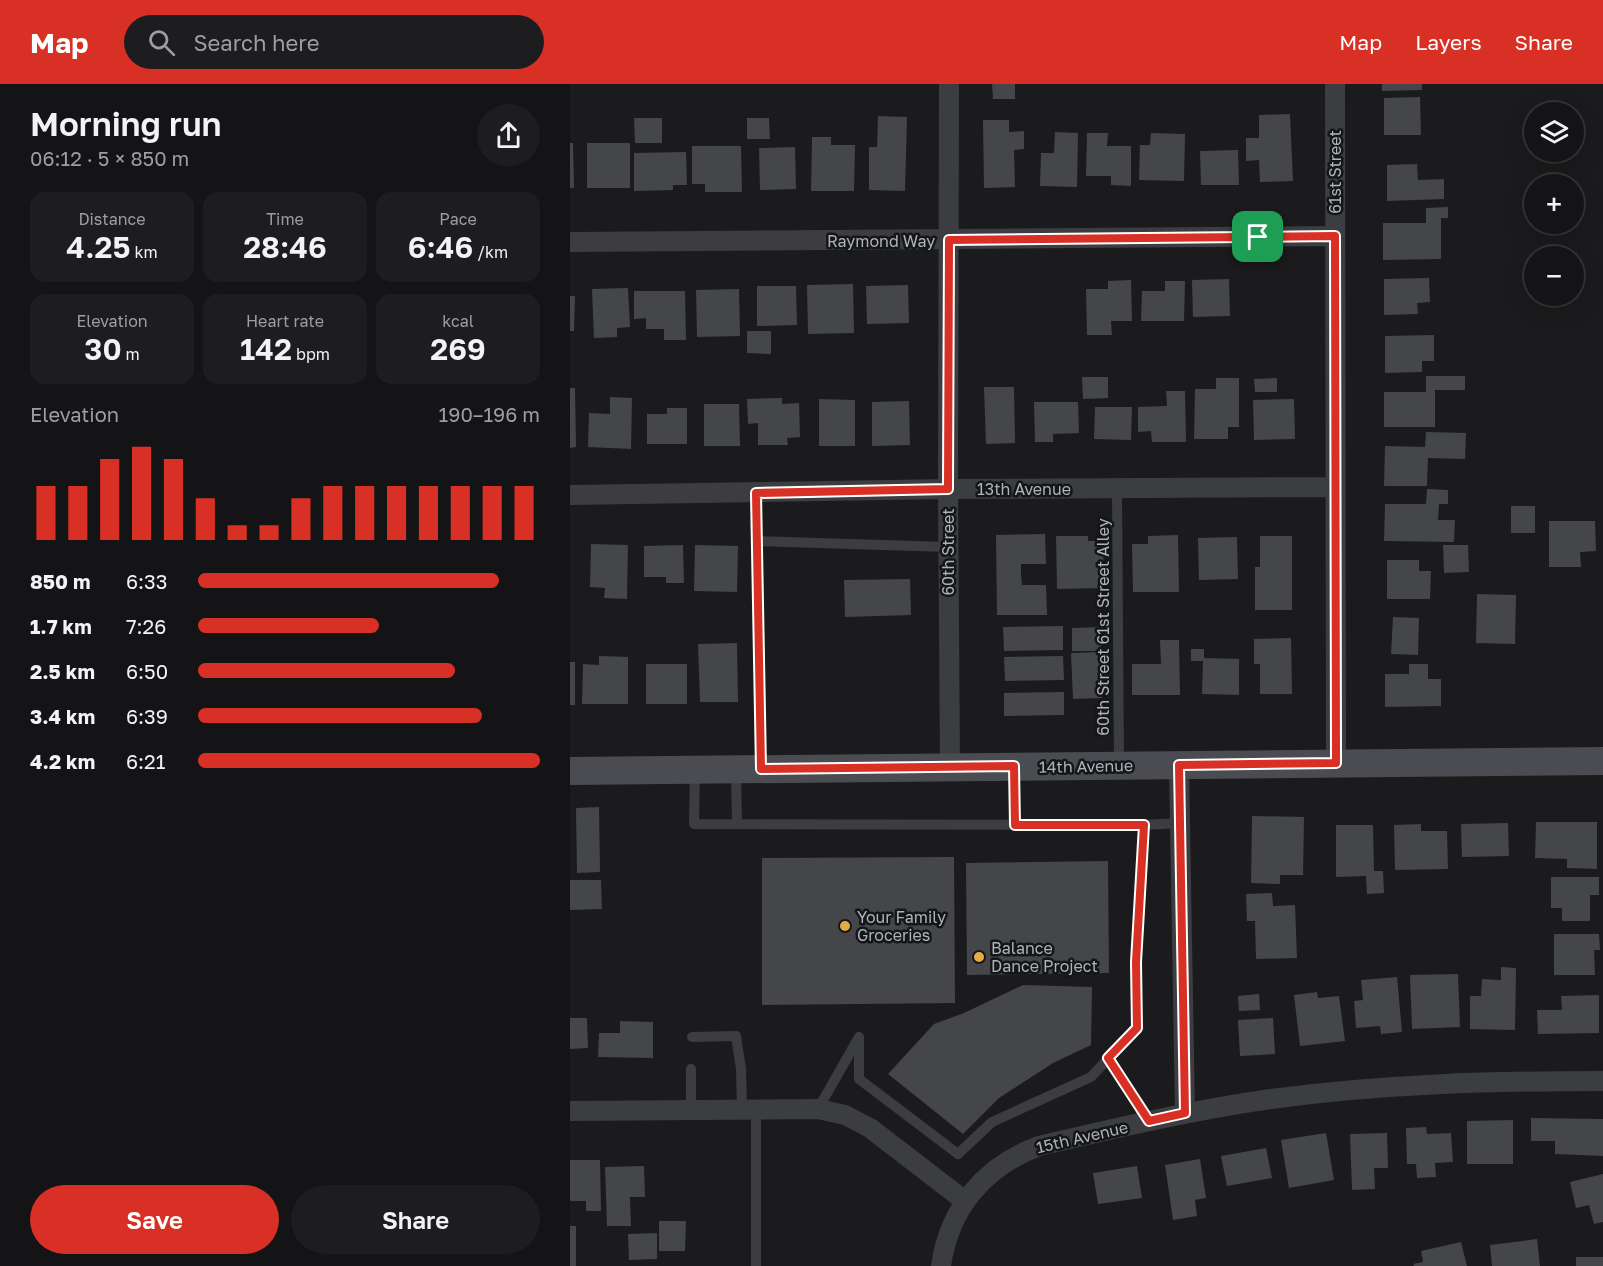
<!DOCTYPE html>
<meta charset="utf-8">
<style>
:root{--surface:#141416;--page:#1d1d1f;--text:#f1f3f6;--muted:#9d9ea1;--line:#333335;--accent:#d93025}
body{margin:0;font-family:"Golos Text",sans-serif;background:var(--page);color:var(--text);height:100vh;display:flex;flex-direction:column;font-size:22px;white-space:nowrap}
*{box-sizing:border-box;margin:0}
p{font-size:20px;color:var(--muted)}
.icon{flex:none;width:33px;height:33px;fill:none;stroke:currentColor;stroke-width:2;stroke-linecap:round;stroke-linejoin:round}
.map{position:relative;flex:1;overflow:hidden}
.sheet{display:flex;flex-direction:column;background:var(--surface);width:570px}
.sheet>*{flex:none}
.buttons{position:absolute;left:954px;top:18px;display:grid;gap:12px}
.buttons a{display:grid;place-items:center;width:60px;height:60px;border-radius:50%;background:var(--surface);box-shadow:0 6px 24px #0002,0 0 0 2px var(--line);font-size:30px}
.pin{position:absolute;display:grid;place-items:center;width:51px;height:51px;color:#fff;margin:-26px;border-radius:12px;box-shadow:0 3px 9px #0006}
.round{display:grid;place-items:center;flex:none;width:63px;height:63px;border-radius:32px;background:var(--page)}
.headline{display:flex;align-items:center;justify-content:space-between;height:102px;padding:0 30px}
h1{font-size:33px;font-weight:600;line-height:45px}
.metrics{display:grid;grid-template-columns:repeat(3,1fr);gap:9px;height:102px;padding:6px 30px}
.metrics div{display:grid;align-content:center;border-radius:15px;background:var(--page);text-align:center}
.metrics b{font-size:30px;font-weight:600}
.metrics small{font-size:16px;font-weight:400}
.metrics p{font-size:16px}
.chart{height:168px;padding:12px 30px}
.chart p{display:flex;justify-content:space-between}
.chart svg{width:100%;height:108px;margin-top:6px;stroke:var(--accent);stroke-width:6}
.button{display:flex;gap:12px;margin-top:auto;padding:12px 30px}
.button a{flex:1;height:69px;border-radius:36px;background:var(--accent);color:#fff;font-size:24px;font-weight:600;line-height:69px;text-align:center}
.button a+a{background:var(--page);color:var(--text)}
ul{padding:0 30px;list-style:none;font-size:20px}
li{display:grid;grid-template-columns:96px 72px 1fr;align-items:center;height:45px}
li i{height:15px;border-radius:8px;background:var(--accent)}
header{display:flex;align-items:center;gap:36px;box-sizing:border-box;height:84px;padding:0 30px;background:var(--accent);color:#fff}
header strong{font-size:28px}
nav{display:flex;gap:33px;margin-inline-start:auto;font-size:21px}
.search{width:420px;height:54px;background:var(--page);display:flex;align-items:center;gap:15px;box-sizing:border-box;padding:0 21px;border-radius:33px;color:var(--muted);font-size:22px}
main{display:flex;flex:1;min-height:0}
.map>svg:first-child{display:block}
.building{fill:#454649}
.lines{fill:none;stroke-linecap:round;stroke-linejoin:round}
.lane{stroke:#3c3d41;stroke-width:10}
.street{stroke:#3c3d41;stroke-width:20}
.secondary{stroke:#4a4c51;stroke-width:28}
.route-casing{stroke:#fff;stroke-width:12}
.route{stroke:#d93025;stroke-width:8}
.poi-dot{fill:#e6ab49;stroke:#151618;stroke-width:2}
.labels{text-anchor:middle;stroke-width:5;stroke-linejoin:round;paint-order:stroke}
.street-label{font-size:16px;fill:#aeb3bb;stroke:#151618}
.poi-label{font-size:16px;fill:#aeb3bb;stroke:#151618;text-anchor:start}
</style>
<header>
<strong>Map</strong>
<div class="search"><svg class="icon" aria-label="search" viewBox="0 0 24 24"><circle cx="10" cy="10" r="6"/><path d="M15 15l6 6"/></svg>Search here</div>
<nav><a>Map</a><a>Layers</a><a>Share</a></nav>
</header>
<main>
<section class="sheet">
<div class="headline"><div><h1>Morning run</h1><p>06:12 · 5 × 850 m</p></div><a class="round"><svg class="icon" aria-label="share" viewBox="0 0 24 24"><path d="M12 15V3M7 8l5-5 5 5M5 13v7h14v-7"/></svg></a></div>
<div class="metrics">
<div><p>Distance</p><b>4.25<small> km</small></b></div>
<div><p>Time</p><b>28:46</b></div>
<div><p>Pace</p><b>6:46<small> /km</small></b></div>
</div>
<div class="metrics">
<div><p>Elevation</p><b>30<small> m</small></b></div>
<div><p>Heart rate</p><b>142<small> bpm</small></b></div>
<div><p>kcal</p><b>269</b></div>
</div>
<div class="chart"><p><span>Elevation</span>190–196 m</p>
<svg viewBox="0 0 160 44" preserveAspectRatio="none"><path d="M5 44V22M15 44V22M25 44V11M35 44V6M45 44V11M55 44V27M65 44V38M75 44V38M85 44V27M95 44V22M105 44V22M115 44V22M125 44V22M135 44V22M145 44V22M155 44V22"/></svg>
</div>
<ul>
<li><b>850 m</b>6:33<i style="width:88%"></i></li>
<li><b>1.7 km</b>7:26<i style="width:53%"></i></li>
<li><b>2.5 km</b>6:50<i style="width:75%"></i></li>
<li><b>3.4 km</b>6:39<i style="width:83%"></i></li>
<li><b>4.2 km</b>6:21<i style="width:100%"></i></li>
</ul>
<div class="button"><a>Save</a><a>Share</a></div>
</section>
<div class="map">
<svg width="1033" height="1182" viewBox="0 0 1033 1182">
<rect width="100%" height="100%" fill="#1b1b1d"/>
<path class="building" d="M422 0H445V15H423Z
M812 0H852V6L812 7Z
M850 13 851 51H814V14Z
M720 30 723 97 690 98 689 76 676 77V54H689V31Z
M308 32 337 33 335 107 299 106V63H307Z
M64 34H92V59H65Z
M177 34H199L200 55H177Z
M413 36H439V48L454 47V65L444 66 445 103 414 104Z
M485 48 508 49 507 103 470 102 471 69H484Z
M517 49H538L537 62H561V102L541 101V92H516Z
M581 49 615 50 614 97 569 96 570 61H580Z
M242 53H261V61H285L284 107H241Z
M0 59H3L4 104H0Z
M17 59H60V104H17Z
M122 62H171L172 108H135V100H122Z
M225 63 226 105 190 106 189 64Z
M668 66 669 101H631L630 67Z
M116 68 117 101H103V106L64 107V69Z
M847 80 848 96 874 95V115L817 117V81Z
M878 123V134H871V175L813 176V139H856V124Z
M859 194 860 218 847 219 848 230 814 231V195Z
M659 195 660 232 623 233 622 196Z
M561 196 562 237H541L542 251H517L516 205H538V197Z
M595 197H615L614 237H571L572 207H595Z
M283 200 284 249 238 250 237 201Z
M338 201 339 239 297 240 296 202Z
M187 202H226L227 241 187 242Z
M58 204 60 243 47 244V253L24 254 22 205Z
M169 205 170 252 127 253 126 206Z
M64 207H115L116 256H94V245H76V234L64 235Z
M0 212H5L4 247H0Z
M177 247H201V270L177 269Z
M864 251V277H852V288L815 289V252Z
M856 292H895V306H865V343H814V308H856Z
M512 293H538V314L513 315Z
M646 294H669V343H658V355H624L625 305H646Z
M707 294V308H685L684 295Z
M414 303H444L445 359 416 360Z
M0 304H5L6 363 0 364Z
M596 307H615L616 358H582L581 347 568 348V323L597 322Z
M40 313 62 314 61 365 18 363 19 329 40 330Z
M212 314V320L229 319 230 353 217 354 218 361H188V339L178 340 177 315Z
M249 315 285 316V362H249Z
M724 315 725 355 684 356 683 316Z
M339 317 340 361 302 362V318Z
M464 318H508L509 349 483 350V358H465Z
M134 320H169L170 362H134Z
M525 323H562L561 356 524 355Z
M97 324H117V360H77V330H97Z
M856 348 896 349 895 375 858 374 857 402H814L815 362 855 363Z
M857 405 878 406V420H869L868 436H885L884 458 814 457 815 420H856Z
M941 422H965V449H941Z
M979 437H1025L1026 467 1010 468 1011 483H979Z
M475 450 476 480H451V491L452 501H476L477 531H427L426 451Z
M608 451 609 508H563L562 460H578V452Z
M486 452H518V457H533L534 504 487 505Z
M690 452H722V526H685V483H690Z
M667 453 668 495 629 496 628 454Z
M21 460 58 461 57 515 34 514 35 504 20 503Z
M113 461 114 499H96V493H74V462Z
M125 461 168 462 167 508 124 507Z
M873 461H898L899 488 874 489Z
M817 476H849V487H861L860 515H817Z
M340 495 341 531 275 533 274 496Z
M907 510 946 511 945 560 906 559Z
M823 533 849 534 848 571 821 570Z
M493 542V566L434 567 433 543Z
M531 543V567H502V544Z
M721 554 722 610H690V580H684V555Z
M590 556H609L610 611H562V580H591Z
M167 559 168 618H130L128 560Z
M621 565H634V574L669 575V611L632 610 633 577H621Z
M530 568 532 614 503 615 501 569Z
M29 572 58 573V620H12L13 580 29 581Z
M493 572 494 596 435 597 434 573Z
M0 578H5V621H0Z
M76 580H117V620H76Z
M839 580H858V595H871V622L815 623V590H839Z
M494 608V631L434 632V609Z
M29 723 30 788 7 789 6 724Z
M682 732 734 733 733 791H710V800L681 799Z
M966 738H1027V785L997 784V775L965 774Z
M938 739 939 772 892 773 891 740Z
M851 740V747H877L878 785 825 786 824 741Z
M766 741H803L804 787H813L814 809 797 810 796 792 766 793Z
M384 773 385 919 192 921V774Z
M538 777 539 889 397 891 396 779Z
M981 793H1029V811H1020V837H992V824H981Z
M0 796H31L32 825 0 826Z
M702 809 703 822 725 821 727 874 686 875 685 837H677L676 810Z
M984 850H1029L1030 866H1024L1025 891H984Z
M931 883 946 884 945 946 900 945V912H911L912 895 931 896Z
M888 890 890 943 842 945 840 891Z
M827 893 832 948 811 950 810 942 786 944 784 917 793 916 791 896Z
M453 901 522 903 521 961 483 979 429 1014 393 1050 318 990 364 940 394 929Z
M747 908 748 914 769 912 775 957 730 962 724 911Z
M689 910 690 926 669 927 668 912Z
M1029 911V949L968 950 967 926H992L991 912Z
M0 934H17L18 964 0 965Z
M703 934 705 970 670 972 668 936Z
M50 937 83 938V974L28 973 29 949H50Z
M961 1034 1033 1035V1072L985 1070V1057H961Z
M943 1036V1080H897V1037Z
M856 1043 857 1050 881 1049 883 1078 865 1079 866 1093 847 1094 846 1080H837L836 1044Z
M756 1049 764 1096 719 1104 711 1056Z
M817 1049 818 1084H804L805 1105 782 1106 780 1050Z
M696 1064 702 1094 657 1102 651 1072Z
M630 1075 636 1114 625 1116 627 1132 603 1136 595 1081Z
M0 1076H30L31 1127H16V1117H0Z
M74 1082 75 1113H60L61 1142H37L35 1083Z
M567 1082 572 1114 528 1120 523 1089Z
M1033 1090V1138L1024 1140 1019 1121 1006 1124 1000 1098Z
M89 1137H116L115 1167H89Z
M0 1142H6V1182H0Z
M87 1149V1175L59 1176 58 1150Z
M967 1155 970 1182H922L920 1161Z
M891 1158 897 1182H844L843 1180 853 1178 851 1167Z
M1006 1173H1033V1182H1006Z"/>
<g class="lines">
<path class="lane" d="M547 405 549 680
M185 409 191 684
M186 457 378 463
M444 684 445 741
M166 686 167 740
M125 687 124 740 574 741 566 877 567 944 521 993 422 1038 388 1070 289 995V953
M574 741 610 739
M122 953 166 952 171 985 172 1025
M538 974 580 1037
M248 1025 289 953
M121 1026V985
M186 1182V1025"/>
<path class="street" d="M379 0 378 405 380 683
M765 0 766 679
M0 158 765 152
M0 411 378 405 765 403
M609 681 615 1029
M0 1027 248 1025 275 1031 300 1044 395 1117
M371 1182C379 1124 415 1082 469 1062 546 1044 623 1026 701 1015 812 1000 922 997 1033 997"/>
<path class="secondary" d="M0 687 1033 677"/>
</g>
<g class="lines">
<defs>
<path id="route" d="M765 152 766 679 609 681 615 1029 579 1037 538 974 567 944 566 878 574 741H445L444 682 191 685 186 409 378 405 379 156Z"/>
</defs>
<use href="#route" class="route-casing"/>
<use href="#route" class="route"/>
</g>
<g class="poi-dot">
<circle cx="275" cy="842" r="6"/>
<circle cx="409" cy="873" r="6"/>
</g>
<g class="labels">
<g class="street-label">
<text transform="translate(765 88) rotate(-90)" y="6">61st Street</text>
<text x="311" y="163">Raymond Way</text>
<text x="454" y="411">13th Avenue</text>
<text transform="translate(378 468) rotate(-90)" y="6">60th Street</text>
<text transform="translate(533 543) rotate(-90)" y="6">60th Street 61st Street Alley</text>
<text transform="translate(516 682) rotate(-1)" y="6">14th Avenue</text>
<text transform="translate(512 1053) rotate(-13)" y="6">15th Avenue</text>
</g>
<g class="poi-label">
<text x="287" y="839">Your Family<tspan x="287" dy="18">Groceries</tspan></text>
<text x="421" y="870">Balance<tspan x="421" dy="18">Dance Project</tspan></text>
</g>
</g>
</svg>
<div class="buttons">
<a><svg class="icon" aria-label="layers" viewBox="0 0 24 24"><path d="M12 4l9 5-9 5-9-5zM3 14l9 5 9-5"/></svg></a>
<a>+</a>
<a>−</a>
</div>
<div class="pin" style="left:688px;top:153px;background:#1e9e55"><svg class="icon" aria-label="arrive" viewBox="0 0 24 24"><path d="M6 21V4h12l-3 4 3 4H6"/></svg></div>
</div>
</main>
